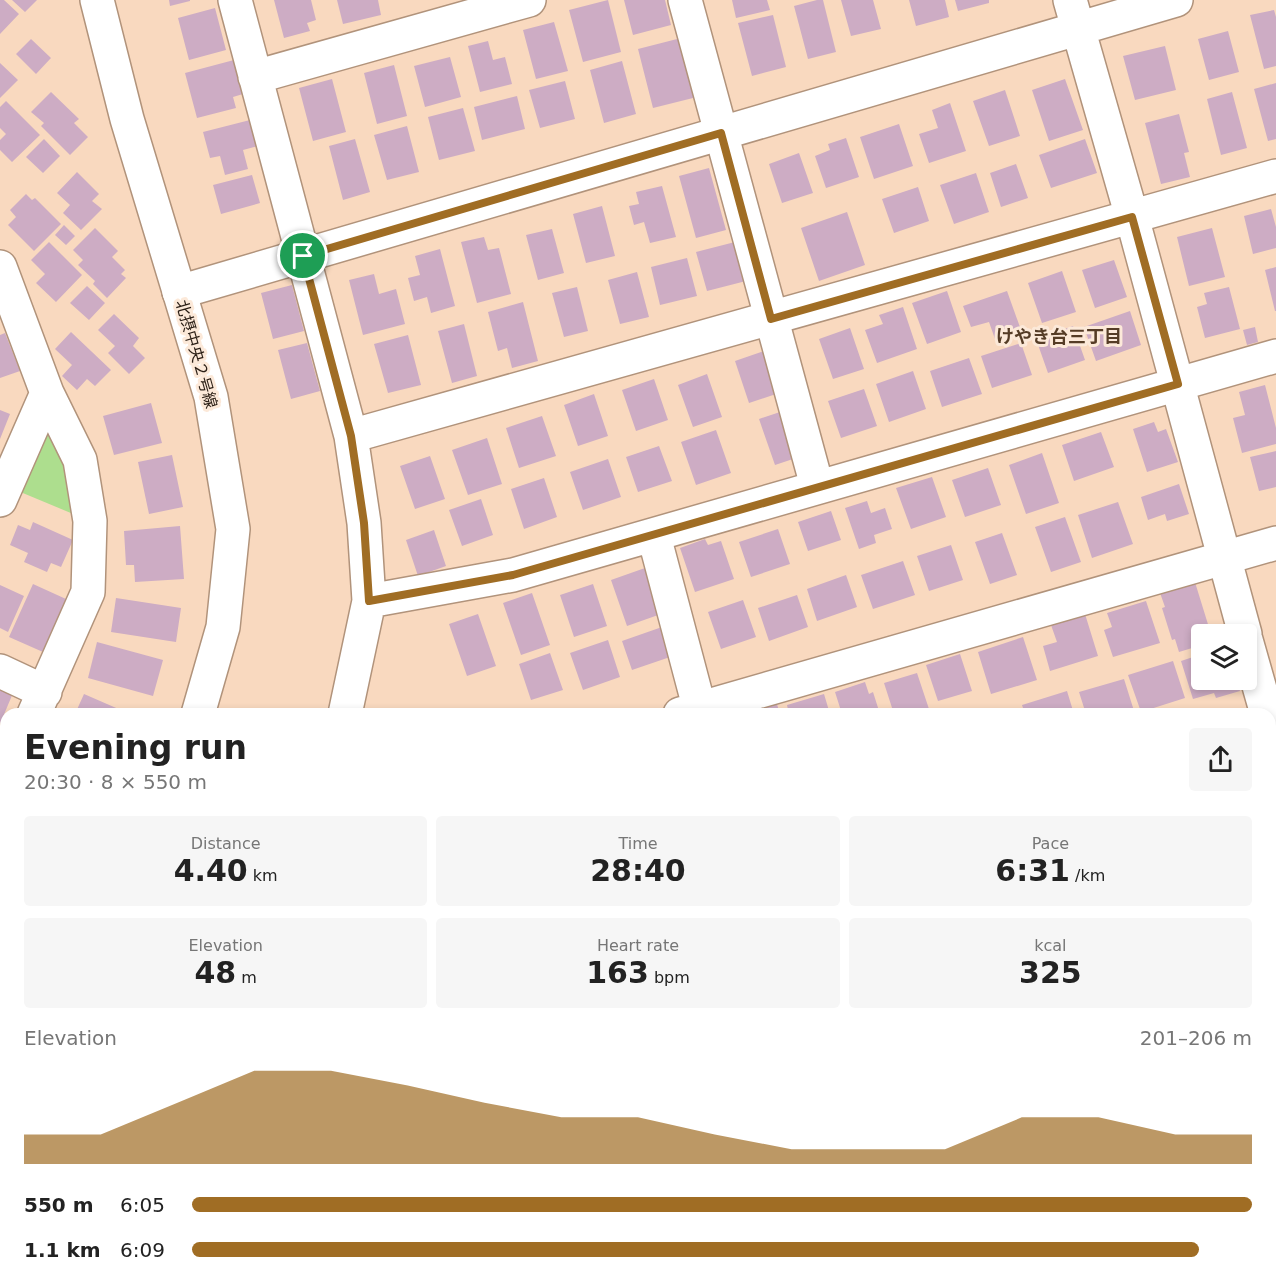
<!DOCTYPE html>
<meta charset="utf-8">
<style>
:root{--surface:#fff;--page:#f6f6f6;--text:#222;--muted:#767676;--accent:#a06d24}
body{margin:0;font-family:"DejaVu Sans","Noto Sans JP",sans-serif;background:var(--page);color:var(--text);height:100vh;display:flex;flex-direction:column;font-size:22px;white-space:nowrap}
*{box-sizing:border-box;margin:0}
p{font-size:20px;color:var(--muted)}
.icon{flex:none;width:33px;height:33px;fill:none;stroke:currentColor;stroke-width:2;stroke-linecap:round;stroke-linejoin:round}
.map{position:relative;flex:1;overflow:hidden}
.details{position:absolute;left:0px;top:708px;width:1276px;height:578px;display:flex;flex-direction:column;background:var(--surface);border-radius:18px 18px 0 0;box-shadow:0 3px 9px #0003}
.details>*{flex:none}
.fabs{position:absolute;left:1191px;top:624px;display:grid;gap:12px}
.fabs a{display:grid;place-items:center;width:66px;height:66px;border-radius:6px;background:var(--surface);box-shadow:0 3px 9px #0003;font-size:30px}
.pin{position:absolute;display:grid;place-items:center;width:51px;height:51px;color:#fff;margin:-26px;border:3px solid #fff;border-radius:50%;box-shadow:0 2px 6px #0007}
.round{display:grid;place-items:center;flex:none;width:63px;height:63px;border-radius:6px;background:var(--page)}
.summary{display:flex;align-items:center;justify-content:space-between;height:102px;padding:0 24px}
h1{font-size:33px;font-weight:600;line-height:45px}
.figures{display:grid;grid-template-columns:repeat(3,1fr);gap:9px;height:102px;padding:6px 24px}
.figures div{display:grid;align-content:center;border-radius:6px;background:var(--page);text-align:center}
.figures b{font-size:30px;font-weight:600}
.figures small{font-size:16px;font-weight:400}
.figures p{font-size:16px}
.chart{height:168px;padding:12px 24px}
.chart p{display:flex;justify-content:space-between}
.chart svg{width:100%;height:108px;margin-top:6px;fill:var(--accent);opacity:.7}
ul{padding:0 24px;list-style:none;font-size:20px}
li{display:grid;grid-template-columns:96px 72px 1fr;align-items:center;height:45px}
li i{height:15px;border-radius:8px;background:var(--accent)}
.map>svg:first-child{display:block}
.green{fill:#adde8e}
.building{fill:#cdacc4}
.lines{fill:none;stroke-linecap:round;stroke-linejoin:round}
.minor-casing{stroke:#b1937b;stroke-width:36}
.tertiary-casing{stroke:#b1937b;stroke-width:36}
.minor{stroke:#fff;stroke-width:33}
.tertiary{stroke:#fff;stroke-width:33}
.route-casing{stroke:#fff;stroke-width:12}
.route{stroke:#a06d24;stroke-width:8}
.labels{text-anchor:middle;stroke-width:6;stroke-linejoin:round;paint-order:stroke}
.street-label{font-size:16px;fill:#2a1e15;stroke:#fce9d9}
.neighbourhood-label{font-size:18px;font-weight:bold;fill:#553c26;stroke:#fce9d9}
</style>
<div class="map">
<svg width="1276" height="1285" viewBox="0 0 1276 1285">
<rect width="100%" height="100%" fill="#f9d9bf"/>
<path class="green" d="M47 393 90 521 6 486Z"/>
<path class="building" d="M0 0H4L19 14 0 34Z
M12 0H37L25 12Z
M169 0H190V1L170 6Z
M274 0H311L316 20 307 23 310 31 284 38Z
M337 0H378L381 15 343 24Z
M608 0 621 52 583 62 569 10Z
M624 0H665L671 25 633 35Z
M732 0H767L770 10 736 18Z
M817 0H823L836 52 808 59 794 6Z
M841 0H873L881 29 851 36Z
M909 0H945L949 17 916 26Z
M955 0H989V3L958 11Z
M215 8 226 50 189 60 178 18Z
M1274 10 1276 17V66L1264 69 1250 15Z
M773 15 786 67 752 76 738 23Z
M554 22 568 71 536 79 523 30Z
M1228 31 1239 72 1209 80 1198 39Z
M681 38 697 97 653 108 638 49Z
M31 39 51 58 36 74 16 54Z
M488 41 493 60 505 57 512 84 480 92 468 46Z
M1165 46 1176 90 1135 100 1123 56Z
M450 57 461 97 425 107 414 66Z
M234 60 243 94 233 97 236 108 197 118 185 73Z
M622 61 636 114 604 123 590 70Z
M0 63 18 80 0 98Z
M394 65 407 116 377 124 364 73Z
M332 79 346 132 313 141 299 88Z
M1065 79 1083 130 1049 141 1032 90Z
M565 81 575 119 540 128 529 90Z
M1276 83V139L1268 141 1254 89Z
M1005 90 1020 136 989 146 973 101Z
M51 92 79 119 74 123 88 137 70 155 41 126 44 123 31 112Z
M1232 92 1247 148 1221 155 1207 99Z
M517 96 525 129 482 140 474 107Z
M6 101 40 135 12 162 0 150V140L6 134 0 128V107Z
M950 103 966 151 929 163 919 134 938 128 932 110Z
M463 108 475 151 439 160 428 117Z
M1179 114 1189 152 1184 153 1190 177 1161 184 1145 123Z
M254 119 261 145 243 150 248 169 225 175 220 156 210 158 203 132Z
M899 124 913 166 874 179 860 137Z
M407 126 419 172 387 180 374 135Z
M846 138 859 177 826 188 815 156 830 150 828 144Z
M44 139 60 156 43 173 26 157Z
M355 139 370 192 343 200 329 146Z
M1085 139 1097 173 1051 188 1039 155Z
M799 153 813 193 782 203 769 164Z
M1016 164 1028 198 1001 207 990 173Z
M709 168 726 230 696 238 679 176Z
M77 172 99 194 92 201 102 209 81 230 63 213 70 205 57 193Z
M976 173 989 212 954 224 940 185Z
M252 175 260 203 221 214 213 185Z
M662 186 676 237 650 243 644 222 634 225 629 206 639 204 636 192Z
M918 187 929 221 894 233 882 199Z
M26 194 32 200 35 198 61 224 34 251 8 225 16 217 10 210Z
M602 206 615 256 586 263 573 214Z
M1271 209 1276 227V248L1253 254 1244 216Z
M847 212 865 265 819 281 801 228Z
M64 225 75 236 66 245 55 235Z
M95 228 118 251 112 257 125 270 121 274 126 278 107 298 93 284 95 281 78 265 83 260 73 250Z
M1212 228 1225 277 1189 286 1177 237Z
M552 229 564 273 538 280 526 235Z
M484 237 488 250 499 248 511 294 477 303 461 242Z
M49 242 82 275 56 302 36 283 45 274 31 260Z
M735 242 746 281 707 291 696 252Z
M440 249 455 306 431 313 427 297 414 301 408 278 420 275 415 256Z
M687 258 697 296 660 305 651 267Z
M1114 260 1127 297 1095 308 1082 270Z
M1276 267V311H1275L1265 270Z
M1062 271 1076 312 1042 323 1028 283Z
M637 272 649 317 620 324 608 280Z
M374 274 379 294 396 289 405 324 363 335 349 280Z
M292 285 304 331 273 339 261 293Z
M87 286 105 303 89 320 70 303Z
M577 287 588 331 564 337 552 293Z
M1229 287 1240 329 1205 338 1197 307 1207 304 1204 293Z
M947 291 961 332 927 344 912 303Z
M1007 291 1021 330 995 339 989 322 971 327 963 306Z
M523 302 538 361 512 368 507 348 498 351 488 312Z
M903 307 917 349 877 363 865 330 883 324 879 315Z
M1130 311 1141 345 1096 361 1084 327Z
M114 314 139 338 133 346 145 358 129 374 108 353 115 346 98 330Z
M464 324 477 376 452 383 438 331Z
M1073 326 1085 360 1048 373 1036 339Z
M1255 327 1258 342 1247 345 1243 330Z
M850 328 864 369 833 379 819 339Z
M71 332 111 370 95 386 87 379 77 390 62 376 72 365 55 349Z
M5 333 20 371 0 378V335Z
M408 335 421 385 388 393 374 344Z
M307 343 320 391 291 399 278 350Z
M1021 343 1032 375 992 388 981 356Z
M764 351 779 393 749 403 735 361Z
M969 358 982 394 942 407 930 371Z
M913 371 926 409 889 422 876 384Z
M707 374 722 417 693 427 678 385Z
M654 379 668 420 636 431 622 390Z
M1265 385 1276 428V444L1242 453 1233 418 1245 415 1239 392Z
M864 389 877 426 841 438 828 401Z
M594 394 608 436 578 446 564 405Z
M151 403 162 443 114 455 103 416Z
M0 410 10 414 0 439Z
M783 411 799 457 775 465 759 419Z
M542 416 556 456 519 468 506 428Z
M1154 422 1158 432 1166 429 1178 462 1147 472 1133 429Z
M716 430 731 473 696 485 681 442Z
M1101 432 1114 467 1074 481 1062 445Z
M487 438 502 484 468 495 452 450Z
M659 446 672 481 638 492 626 457Z
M1276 451V487L1259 491 1250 457Z
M1042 453 1059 503 1026 514 1009 465Z
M172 455 183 507 149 514 138 462Z
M430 456 445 499 415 509 400 466Z
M608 459 621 497 583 510 570 472Z
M988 468 1001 505 965 517 952 480Z
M932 477 946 517 911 529 896 488Z
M544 478 557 517 524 529 511 489Z
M1179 484 1189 514 1167 521 1165 514 1148 520 1141 497Z
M481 499 493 535 462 546 449 510Z
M867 501 871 513 885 508 892 529 874 535 876 543 859 549 845 508Z
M1118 502 1133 544 1092 558 1078 515Z
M831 511 841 540 808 551 798 522Z
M1065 517 1081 562 1051 572 1035 527Z
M33 522 73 540 61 567 51 563 47 572 24 562 28 553 10 545 18 525 30 530Z
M180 526 184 579 135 582 134 565H126L124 531Z
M778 529 790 564 751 577 739 542Z
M434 530 446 566 418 576 406 540Z
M1002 533 1017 575 990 584 975 542Z
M705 539 708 545 721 541 734 579 695 592 680 548Z
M951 545 963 580 929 591 917 556Z
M903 561 915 595 873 609 861 575Z
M645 568 661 614 627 626 611 580Z
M846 575 857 607 817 621 807 589Z
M1194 579 1211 634H1202V645L1179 652 1175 639 1172 640 1162 608 1165 607 1159 590Z
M33 584 66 599 43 652 9 637Z
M593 584 607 626 574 637 560 595Z
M0 585 24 596 8 632 0 628Z
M532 593 550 645 521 655 503 603Z
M797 595 808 627 769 641 758 608Z
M116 598 181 608 176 642 111 632Z
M743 600 756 637 721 649 708 612Z
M1146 601 1160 643 1113 657 1104 630 1112 627 1107 613Z
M478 614 496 666 467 676 449 624Z
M1085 614 1098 656 1050 671 1043 646 1057 642 1051 625Z
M662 627 673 656 632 670 622 641Z
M1023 637 1037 680 991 694 978 652Z
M608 640 620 677 583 690 570 653Z
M97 642 163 660 153 696 88 678Z
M550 653 563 690 531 700 519 664Z
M960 654 972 691 938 701 926 665Z
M1202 654V680H1236L1240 691 1216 698 1214 693 1193 699 1181 661Z
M1173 661 1185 698 1141 712 1128 675Z
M917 673 929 709 915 714H894L884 683Z
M1124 679 1135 714H1086L1079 692Z
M865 682 869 694 873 692 880 714H842L835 692Z
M0 688 13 693 0 724Z
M1067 691 1074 714H1025L1022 705Z
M84 694 130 714H75Z
M824 694 830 714H789L787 705Z
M776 701 780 714H737Z
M6 907V964L0 962V953L4 944 0 942V921Z
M0 973 6 976V1020L0 1017Z
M0 1031 6 1033V1043L0 1057Z
M1270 1105 1276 1107V1151L1270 1149Z
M189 1280H209L207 1285Z
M243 1280H273L271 1285H241Z
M285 1280 291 1282 292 1280H317L314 1285H282Z
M600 1280H644L642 1285H598Z
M661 1280H676L689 1285H659Z
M757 1280H795L793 1285H755Z
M999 1280H1044L1041 1285H996Z
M1054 1280H1096L1094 1285H1052Z
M1173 1280H1219L1216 1285H1171Z
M1235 1280H1240L1252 1285H1233Z"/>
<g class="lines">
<defs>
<path id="minor" d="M235 0 351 436 364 523 369 601 345 714
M685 0 817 486
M1070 0 1132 217 1245 634
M255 77 529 0
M0 267 47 393 80 460 90 521 88 592 34 714
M179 292 1176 0
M351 436 1276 176
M0 500 47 393
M654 536 701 714
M369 601 513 575 1276 356
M1246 640 1267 714
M0 671 45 692
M680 714 1276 543
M1270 728 1276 748
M0 787 6 774
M1270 919 1276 882
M1270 1077 1276 1079
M1270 1273 1276 1275
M391 1280 403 1285
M855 1280 867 1285
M115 1285 117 1280
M561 1285 563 1280
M1131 1285 1133 1280"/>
<path id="tertiary" d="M97 0 127 119 211 397 233 529 223 627 198 714
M0 1190 6 1176"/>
</defs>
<use href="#minor" class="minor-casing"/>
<use href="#tertiary" class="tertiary-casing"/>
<use href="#minor" class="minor"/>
<use href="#tertiary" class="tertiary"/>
</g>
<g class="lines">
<defs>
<path id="route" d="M721 133 771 319 1132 217 1178 384 513 575 369 601 364 523 351 436 303 256Z"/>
</defs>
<use href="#route" class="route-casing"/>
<use href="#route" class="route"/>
</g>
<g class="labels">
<g class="street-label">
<text transform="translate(197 354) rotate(74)" y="6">北摂中央２号線</text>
</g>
<g class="neighbourhood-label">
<text x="1059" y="343">けやき台三丁目</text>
</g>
</g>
</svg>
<div class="fabs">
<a><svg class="icon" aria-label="layers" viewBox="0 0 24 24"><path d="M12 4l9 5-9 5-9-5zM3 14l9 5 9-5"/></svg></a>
</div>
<div class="pin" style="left:303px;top:256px;background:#1e9e55"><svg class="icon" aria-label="arrive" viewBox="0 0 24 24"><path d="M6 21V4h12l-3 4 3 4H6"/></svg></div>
<section class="details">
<div class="summary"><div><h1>Evening run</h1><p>20:30 · 8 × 550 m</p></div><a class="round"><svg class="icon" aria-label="share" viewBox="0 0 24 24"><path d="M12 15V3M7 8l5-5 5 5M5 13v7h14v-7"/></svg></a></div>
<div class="figures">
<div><p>Distance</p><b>4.40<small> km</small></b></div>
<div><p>Time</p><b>28:40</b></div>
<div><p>Pace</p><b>6:31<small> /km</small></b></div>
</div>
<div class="figures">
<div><p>Elevation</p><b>48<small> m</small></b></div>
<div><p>Heart rate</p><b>163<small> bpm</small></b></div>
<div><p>kcal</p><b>325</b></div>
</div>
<div class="chart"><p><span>Elevation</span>201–206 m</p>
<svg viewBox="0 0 160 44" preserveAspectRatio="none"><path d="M0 44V32L10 32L20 19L30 6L40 6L50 12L60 19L70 25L80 25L90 32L100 38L110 38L120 38L130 25L140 25L150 32L160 32V44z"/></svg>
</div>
<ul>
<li><b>550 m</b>6:05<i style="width:100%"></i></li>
<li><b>1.1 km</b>6:09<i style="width:95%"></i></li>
</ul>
</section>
</div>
